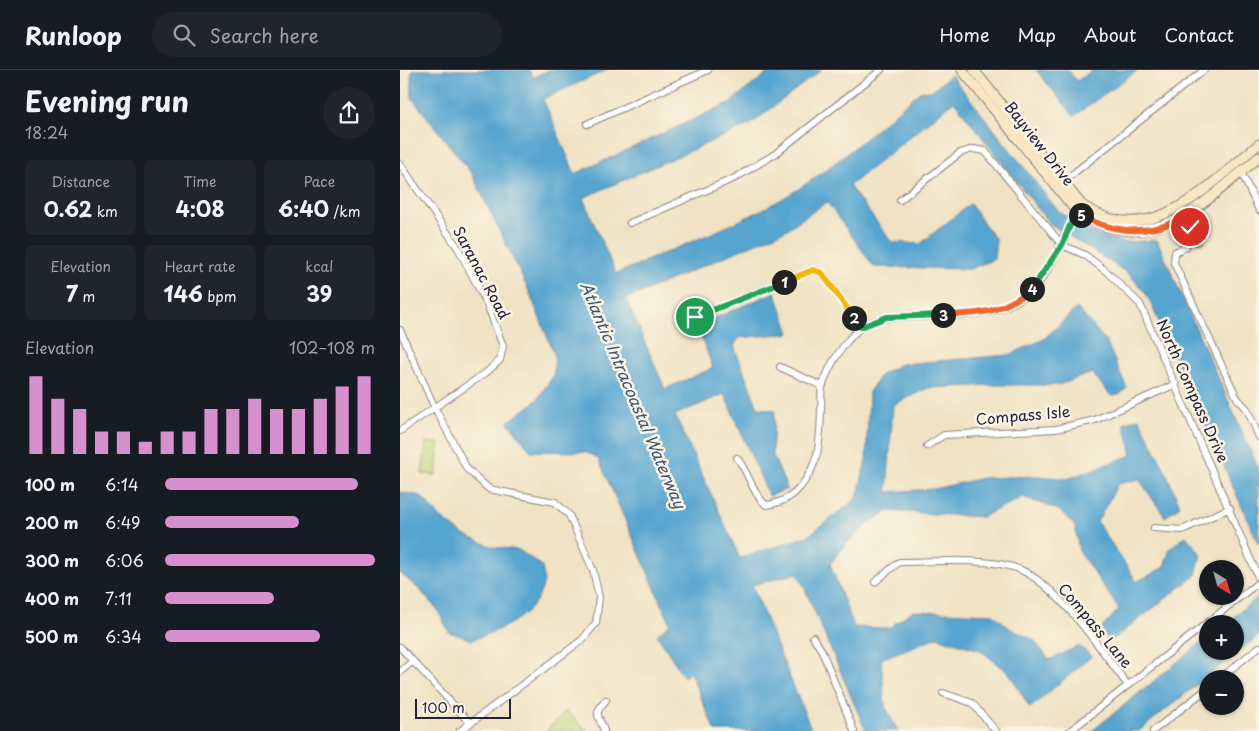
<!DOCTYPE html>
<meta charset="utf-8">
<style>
:root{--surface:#171b24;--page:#20242c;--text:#f1f3f6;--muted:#9ea1a6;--line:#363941;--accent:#d690ce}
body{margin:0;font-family:"Playpen Sans",sans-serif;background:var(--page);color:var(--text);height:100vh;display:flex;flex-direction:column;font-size:19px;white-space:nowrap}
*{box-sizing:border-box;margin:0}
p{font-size:16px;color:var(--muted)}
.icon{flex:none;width:28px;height:28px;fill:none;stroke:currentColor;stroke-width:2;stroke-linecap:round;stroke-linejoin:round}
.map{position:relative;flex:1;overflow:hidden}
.details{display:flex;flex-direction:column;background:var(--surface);width:400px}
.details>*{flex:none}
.needle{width:32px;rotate:143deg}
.buttons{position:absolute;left:799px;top:490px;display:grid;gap:10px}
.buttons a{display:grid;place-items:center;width:45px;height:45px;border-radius:50%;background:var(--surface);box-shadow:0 1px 4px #0004;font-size:25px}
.scale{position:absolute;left:15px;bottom:12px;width:96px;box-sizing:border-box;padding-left:5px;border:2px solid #22223b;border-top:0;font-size:14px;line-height:18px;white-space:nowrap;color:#22223b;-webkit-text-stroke:4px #fcf5e5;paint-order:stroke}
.pin{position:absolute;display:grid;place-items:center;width:42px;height:42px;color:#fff;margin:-21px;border:2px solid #fff;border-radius:50%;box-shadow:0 1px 5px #0007}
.km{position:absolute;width:25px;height:25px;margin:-12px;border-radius:50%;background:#222;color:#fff;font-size:14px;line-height:25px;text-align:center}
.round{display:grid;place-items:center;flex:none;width:52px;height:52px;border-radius:26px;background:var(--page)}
.headline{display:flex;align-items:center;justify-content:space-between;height:85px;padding:0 25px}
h1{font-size:28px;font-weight:700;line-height:38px}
.metrics{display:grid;grid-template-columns:repeat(3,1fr);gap:8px;height:85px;padding:5px 25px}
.metrics div{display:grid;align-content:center;border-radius:8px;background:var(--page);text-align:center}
.metrics b{font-size:21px;font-weight:700}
.metrics small{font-size:14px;font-weight:400}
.metrics p{font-size:14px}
.chart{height:140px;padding:10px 25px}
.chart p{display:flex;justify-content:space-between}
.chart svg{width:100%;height:90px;margin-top:5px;stroke:var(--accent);stroke-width:6}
ul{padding:0 25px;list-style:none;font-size:16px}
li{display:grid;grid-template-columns:80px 60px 1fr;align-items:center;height:38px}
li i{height:12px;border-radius:6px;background:var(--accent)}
header{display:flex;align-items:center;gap:30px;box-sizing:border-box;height:70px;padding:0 25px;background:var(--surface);border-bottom:1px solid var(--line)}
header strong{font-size:24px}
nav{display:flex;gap:28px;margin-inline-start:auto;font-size:18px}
.search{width:350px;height:45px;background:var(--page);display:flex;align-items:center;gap:12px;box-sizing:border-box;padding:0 18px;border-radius:28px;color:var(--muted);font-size:19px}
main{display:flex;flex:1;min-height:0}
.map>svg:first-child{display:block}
.green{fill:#bbd57a;stroke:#6e7c5a}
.water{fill:#56a5d0;stroke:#3c6486}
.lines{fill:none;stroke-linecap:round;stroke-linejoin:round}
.street-casing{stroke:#89827f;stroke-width:8}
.secondary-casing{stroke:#89827f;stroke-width:11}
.street{stroke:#fff;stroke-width:6}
.secondary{stroke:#f9e7c3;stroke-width:9}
.split-1-casing{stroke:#fff;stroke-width:10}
.split-2-casing{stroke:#fff;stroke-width:10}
.split-3-casing{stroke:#fff;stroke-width:10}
.split-4-casing{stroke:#fff;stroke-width:10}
.split-5-casing{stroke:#fff;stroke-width:10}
.split-6-casing{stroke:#fff;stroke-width:10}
.split-7-casing{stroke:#fff;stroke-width:10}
.split-1{stroke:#22a559;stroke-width:6}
.split-2{stroke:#f5b400;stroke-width:6}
.split-3{stroke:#22a559;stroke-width:6}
.split-4{stroke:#f0652b;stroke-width:6}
.split-5{stroke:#22a559;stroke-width:6}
.split-6{stroke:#f0652b;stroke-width:6}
.split-7{stroke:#f5b400;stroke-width:6}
.labels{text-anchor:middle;stroke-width:5;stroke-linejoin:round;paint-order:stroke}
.street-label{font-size:15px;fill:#22223b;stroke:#fcf5e5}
.water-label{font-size:16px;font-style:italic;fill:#375677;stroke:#fcf5e5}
</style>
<header>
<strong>Runloop</strong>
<div class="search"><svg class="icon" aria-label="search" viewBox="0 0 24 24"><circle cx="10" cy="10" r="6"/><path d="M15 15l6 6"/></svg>Search here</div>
<nav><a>Home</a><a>Map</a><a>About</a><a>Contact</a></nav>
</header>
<main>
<section class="details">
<div class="headline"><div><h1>Evening run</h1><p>18:24</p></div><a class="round"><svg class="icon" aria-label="share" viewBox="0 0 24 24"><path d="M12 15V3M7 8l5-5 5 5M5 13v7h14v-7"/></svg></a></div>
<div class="metrics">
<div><p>Distance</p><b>0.62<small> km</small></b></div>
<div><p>Time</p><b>4:08</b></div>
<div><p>Pace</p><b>6:40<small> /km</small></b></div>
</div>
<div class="metrics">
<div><p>Elevation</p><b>7<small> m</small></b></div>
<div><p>Heart rate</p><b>146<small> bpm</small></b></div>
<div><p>kcal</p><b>39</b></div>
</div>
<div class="chart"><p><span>Elevation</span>102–108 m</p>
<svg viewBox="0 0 160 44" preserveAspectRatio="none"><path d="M5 44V6M15 44V17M25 44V22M35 44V33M45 44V33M55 44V38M65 44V33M75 44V33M85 44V22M95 44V22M105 44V17M115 44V22M125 44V22M135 44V17M145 44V11M155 44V6"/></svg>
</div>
<ul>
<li><b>100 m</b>6:14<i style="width:92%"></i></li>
<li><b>200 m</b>6:49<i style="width:64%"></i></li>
<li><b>300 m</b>6:06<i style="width:100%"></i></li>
<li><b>400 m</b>7:11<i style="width:52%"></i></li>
<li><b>500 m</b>6:34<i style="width:74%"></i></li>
</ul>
</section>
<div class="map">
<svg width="859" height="661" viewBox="0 0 859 661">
<rect width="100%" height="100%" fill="#fcf5e5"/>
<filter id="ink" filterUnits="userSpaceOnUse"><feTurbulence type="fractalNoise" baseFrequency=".02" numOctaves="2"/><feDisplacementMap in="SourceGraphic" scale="10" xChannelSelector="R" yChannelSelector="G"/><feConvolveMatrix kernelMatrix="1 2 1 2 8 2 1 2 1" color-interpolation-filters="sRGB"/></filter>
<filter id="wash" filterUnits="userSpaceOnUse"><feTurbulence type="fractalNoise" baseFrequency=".0096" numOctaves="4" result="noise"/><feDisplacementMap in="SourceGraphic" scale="20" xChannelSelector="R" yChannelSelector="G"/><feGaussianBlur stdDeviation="1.12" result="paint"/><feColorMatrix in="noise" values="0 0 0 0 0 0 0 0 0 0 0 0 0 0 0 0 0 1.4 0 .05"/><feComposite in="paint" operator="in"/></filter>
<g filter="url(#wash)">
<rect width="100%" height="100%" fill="#f0e2c3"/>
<path class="green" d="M26 372 39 373 36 405 22 404Z
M166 641 187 661H146Z"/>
<path class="water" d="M13 0H129L133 7 149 0H207L143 29 175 104 329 33 372 0H421L351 54 183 128 216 204C267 181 320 162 369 136 424 108 474 60 521 21H531L551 5 659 142 697 164 722 172 757 170 859 400V475L747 225 729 204 649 153 554 31 449 116 492 172 520 174 570 134 596 170 594 189 570 199 474 197 427 132 384 161 226 229 265 319 313 298 297 256 375 222 390 263 339 268 334 276 358 338 375 340 372 383 387 419 369 426 324 324 275 345 340 488 408 466 457 428 466 391 469 322 481 304 501 294 609 285 644 269 677 238 706 271 727 318 719 325 711 326 692 303 658 315H594L528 318 493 335 487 422 534 419 583 408 639 406 667 409 732 385 724 353 739 348 766 402 780 436 765 447 739 409 718 414 697 452 737 512 764 497 770 478 786 466 801 484 796 505 708 573 702 558 719 539 679 481 675 456 659 440 623 427 582 447 488 441 469 453 445 475 430 494 454 557 489 558 512 541 593 544 611 559 634 570 649 590 679 576 692 586 630 638 609 603 580 580 537 567 481 589 485 636 498 661H466L398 503 352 515 412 661H315L290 602 284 607 257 565 270 553 198 388 185 382 131 381 108 352 137 330 153 306 155 286 128 219 72 104 12 28 11 6Z
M636 0H668L677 11 693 0H738L674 46Z
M0 422 21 426 40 447 64 465 93 477 119 480 142 496C143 502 145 510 143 515 135 547 100 560 72 570L49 562 38 541 21 521 0 503Z
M859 526V565L739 661H692L807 568 808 581H835V554H825Z"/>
</g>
<g filter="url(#ink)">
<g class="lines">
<defs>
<path id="street" d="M187 54 308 0
M0 94 58 178 87 234 103 276 100 290 87 302 0 361
M841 102 859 140
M660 114 804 0
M500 130 560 83 573 79 585 81 662 175 685 185 706 201 740 234 859 509
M230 153 335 108 375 84 481 0
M797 172 790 157 779 150V162L786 177 775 182 774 193 837 328 847 339 859 367
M286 254 295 247 413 200 422 203 461 257
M0 260 34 336 67 399 89 419 155 432 169 445 193 500 199 527 196 553 182 570 60 661
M380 297 422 316
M527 376 544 365 656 359 695 350 776 314
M337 388C349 403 352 423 366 435 381 433 392 428 401 416 421 392 420 367 421 337 422 330 420 321 423 315 429 295 444 272 460 258 473 248 493 247 508 247 549 245 602 251 634 218 655 196 662 164 678 139
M754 458 782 460 830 438
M475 512 499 492C532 492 591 487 621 500 659 517 701 580 727 614
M413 567 422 581 454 661
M0 577 69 652
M0 602 13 591
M819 609 859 577
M543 623 572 633 596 661
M204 661C199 644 192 646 206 630
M670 661 859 512
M753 661 808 618"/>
<path id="secondary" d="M562 0 676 141C751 193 804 132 859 87
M574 0 681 134C750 184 808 115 859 74"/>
</defs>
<use href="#street" class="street-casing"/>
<use href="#secondary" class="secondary-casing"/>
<use href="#street" class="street"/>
<use href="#secondary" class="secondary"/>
</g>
</g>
<g class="lines" filter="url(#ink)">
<defs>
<path id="split-1" d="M295 247 384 212"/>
<path id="split-2" d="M384 212 413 200 422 203 454 248"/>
<path id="split-3" d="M454 248 461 257 487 247 543 245"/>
<path id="split-4" d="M543 245C583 244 599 243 632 219"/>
<path id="split-5" d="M632 219 662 175 676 141 681 145"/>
<path id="split-6" d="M681 145C709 162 742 165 772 153"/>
<path id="split-7" d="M772 153 779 150 790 157"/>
</defs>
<use href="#split-1" class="split-1-casing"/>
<use href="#split-2" class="split-2-casing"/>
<use href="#split-3" class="split-3-casing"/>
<use href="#split-4" class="split-4-casing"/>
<use href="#split-5" class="split-5-casing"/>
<use href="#split-6" class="split-6-casing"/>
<use href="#split-7" class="split-7-casing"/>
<use href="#split-1" class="split-1"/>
<use href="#split-2" class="split-2"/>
<use href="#split-3" class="split-3"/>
<use href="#split-4" class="split-4"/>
<use href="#split-5" class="split-5"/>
<use href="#split-6" class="split-6"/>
<use href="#split-7" class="split-7"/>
</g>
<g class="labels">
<g class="street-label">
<text transform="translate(639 74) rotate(52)" y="5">Bayview Drive</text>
<text transform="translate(81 203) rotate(62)" y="5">Saranac Road</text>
<text transform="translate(792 321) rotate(66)" y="5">North Compass Drive</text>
<text transform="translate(623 346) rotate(-5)" y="5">Compass Isle</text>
<text transform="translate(695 556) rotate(50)" y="5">Compass Lane</text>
</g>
<g class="water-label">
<text transform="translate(233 325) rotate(67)" y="6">Atlantic Intracoastal Waterway</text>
</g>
</g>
</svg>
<div class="buttons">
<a><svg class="needle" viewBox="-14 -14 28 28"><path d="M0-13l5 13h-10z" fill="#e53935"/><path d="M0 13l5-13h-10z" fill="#9ea1a6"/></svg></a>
<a>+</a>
<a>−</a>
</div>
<div class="scale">100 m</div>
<div class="pin" style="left:295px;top:247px;background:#1e9e55"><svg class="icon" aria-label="arrive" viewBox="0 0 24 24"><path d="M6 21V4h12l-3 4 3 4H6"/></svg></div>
<div class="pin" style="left:790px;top:157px;background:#d93025"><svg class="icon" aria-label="check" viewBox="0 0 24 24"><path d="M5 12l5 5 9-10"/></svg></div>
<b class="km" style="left:384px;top:212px">1</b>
<b class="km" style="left:454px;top:248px">2</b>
<b class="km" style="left:543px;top:245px">3</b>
<b class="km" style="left:632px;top:219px">4</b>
<b class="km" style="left:681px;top:145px">5</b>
</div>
</main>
